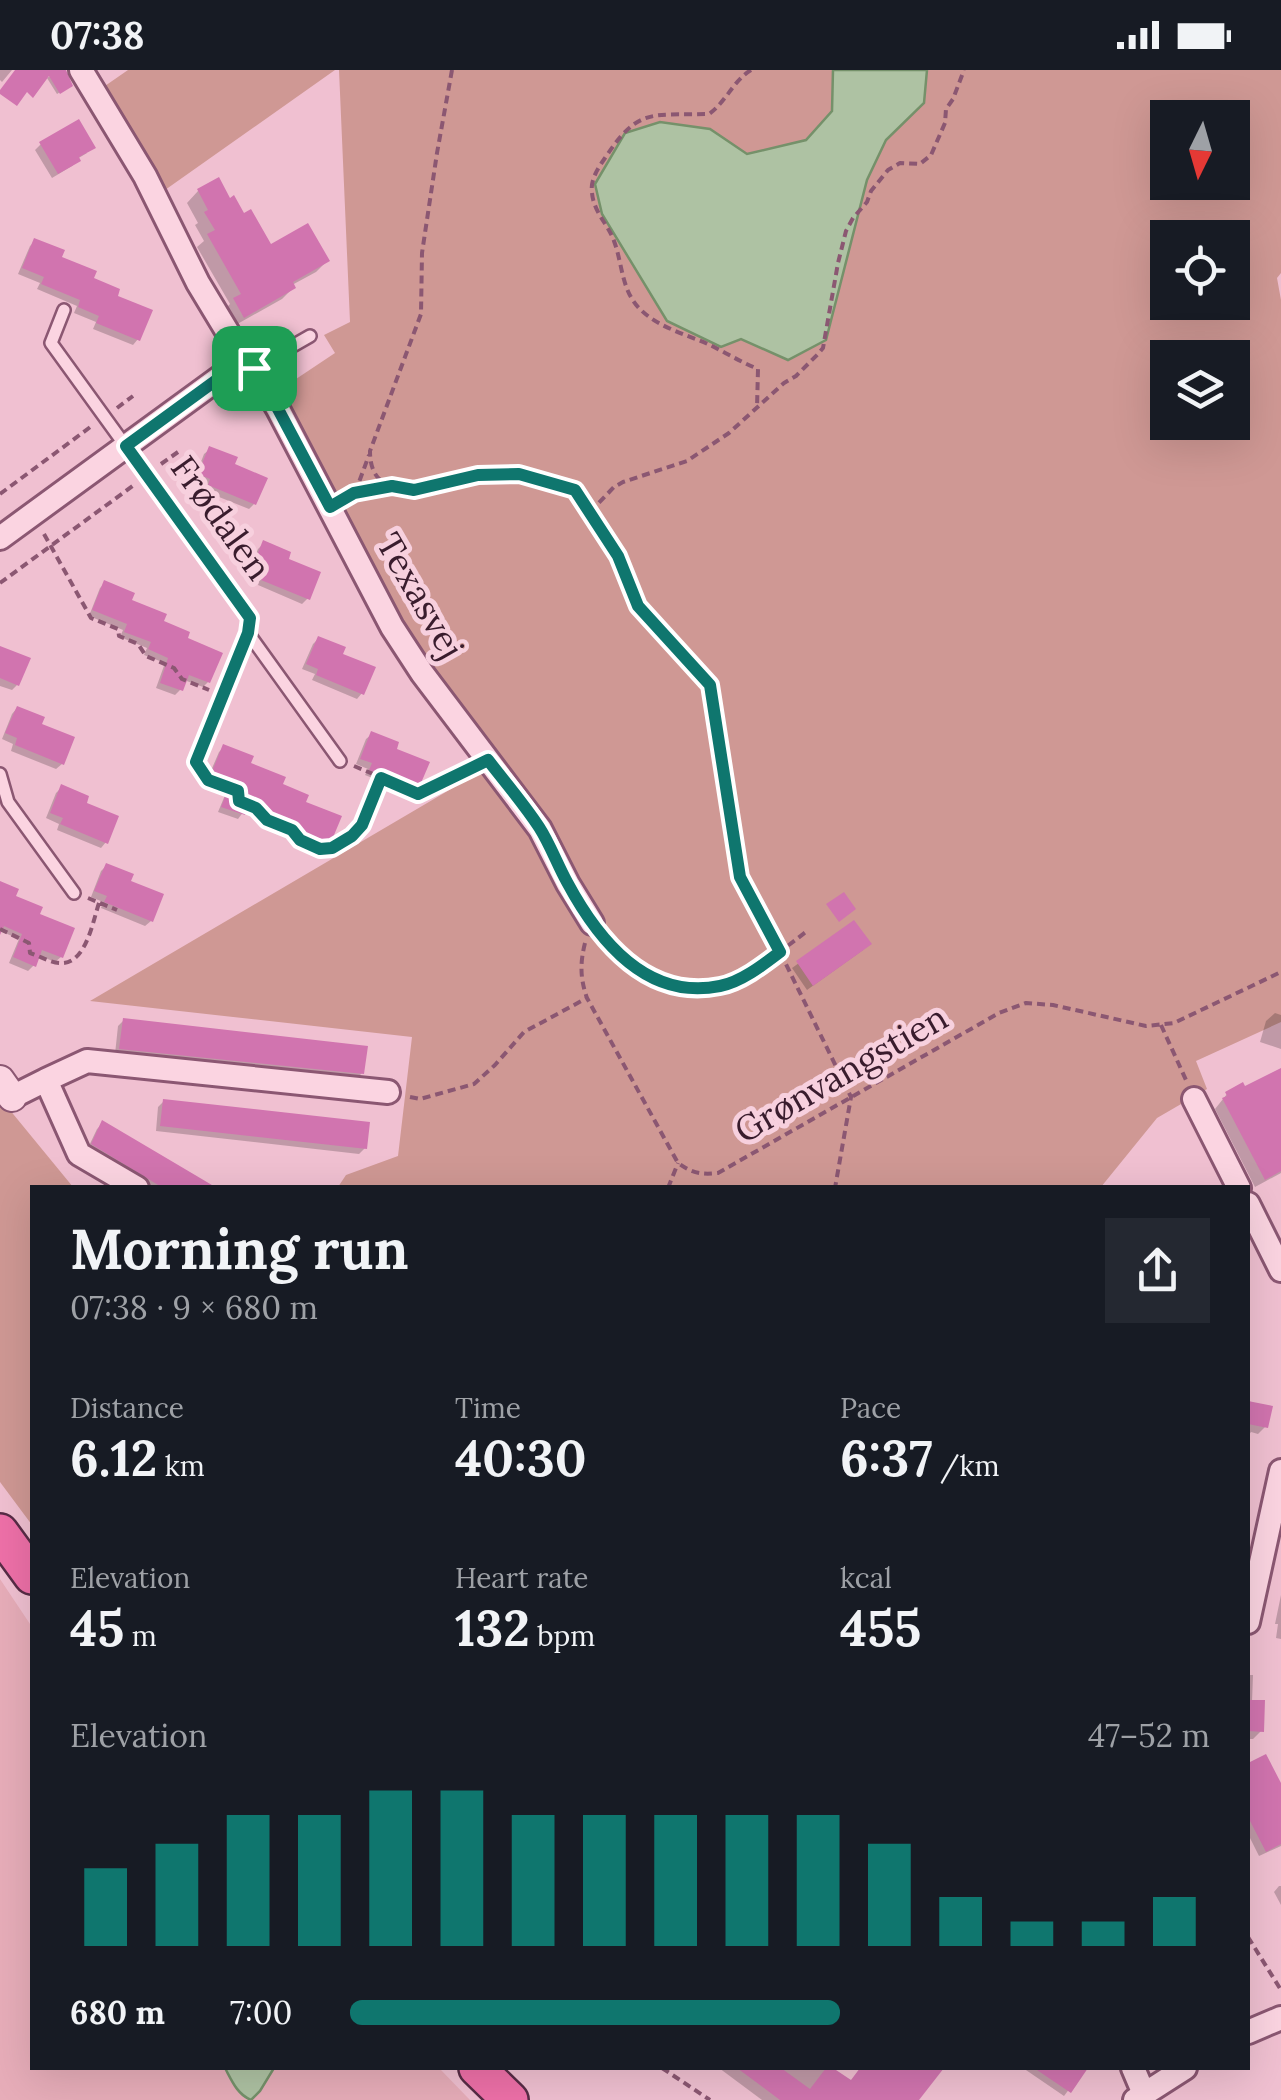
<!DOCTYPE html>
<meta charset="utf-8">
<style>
:root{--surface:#171b24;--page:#242831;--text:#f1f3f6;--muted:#9ea1a6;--accent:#0f766e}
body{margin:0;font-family:Lora,serif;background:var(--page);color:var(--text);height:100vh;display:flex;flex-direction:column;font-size:38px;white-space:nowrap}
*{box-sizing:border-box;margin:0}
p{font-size:32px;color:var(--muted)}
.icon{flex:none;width:55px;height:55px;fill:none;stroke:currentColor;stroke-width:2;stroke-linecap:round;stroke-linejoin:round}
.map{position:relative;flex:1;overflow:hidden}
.drawer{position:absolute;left:30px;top:1115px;width:1220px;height:885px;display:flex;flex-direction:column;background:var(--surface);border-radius:0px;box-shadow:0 10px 40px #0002}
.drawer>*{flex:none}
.needle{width:65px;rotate:185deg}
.tools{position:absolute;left:1150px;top:30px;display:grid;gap:20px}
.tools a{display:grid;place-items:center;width:100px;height:100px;border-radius:0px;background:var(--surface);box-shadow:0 10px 40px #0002;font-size:50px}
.pin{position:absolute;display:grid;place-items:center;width:85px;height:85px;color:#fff;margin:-42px;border-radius:20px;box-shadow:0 5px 15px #0006}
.round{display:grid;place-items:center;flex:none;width:105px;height:105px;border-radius:0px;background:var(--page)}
.headline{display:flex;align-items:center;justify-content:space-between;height:170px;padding:0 40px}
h1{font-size:55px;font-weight:700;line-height:75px}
.stats{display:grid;grid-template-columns:repeat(3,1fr);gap:15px;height:170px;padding:10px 40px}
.stats div{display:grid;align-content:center}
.stats b{font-size:50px;font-weight:700}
.stats small{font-size:28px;font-weight:400}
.stats p{font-size:28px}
.chart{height:280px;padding:20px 40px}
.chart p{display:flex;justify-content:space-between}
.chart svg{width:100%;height:180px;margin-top:10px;stroke:var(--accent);stroke-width:6}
ul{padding:0 40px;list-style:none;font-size:32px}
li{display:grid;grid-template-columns:160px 120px 1fr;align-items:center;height:75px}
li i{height:25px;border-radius:12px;background:var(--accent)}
.status{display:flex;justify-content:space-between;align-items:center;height:70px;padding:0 50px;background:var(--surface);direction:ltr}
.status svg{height:28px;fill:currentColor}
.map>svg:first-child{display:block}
.farmland{fill:#e7adb9}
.green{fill:#cf9894;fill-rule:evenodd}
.water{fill:#aec2a3;stroke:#75916a;stroke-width:2.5}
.shadow{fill:#0003}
.building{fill:#d174af}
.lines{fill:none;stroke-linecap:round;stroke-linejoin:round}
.service-casing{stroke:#8b5772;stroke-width:16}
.minor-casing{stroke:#8b5772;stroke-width:28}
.tertiary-casing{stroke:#8b5772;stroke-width:32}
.trunk-casing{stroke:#582c46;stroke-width:40}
.path{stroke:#8b5772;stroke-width:4;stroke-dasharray:8 5;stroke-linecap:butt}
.service{stroke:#fbd4e1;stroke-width:11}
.minor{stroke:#fbd4e1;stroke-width:22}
.tertiary{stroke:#fbd4e1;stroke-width:28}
.trunk{stroke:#ee70a8;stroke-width:35}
.route-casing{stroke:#fff;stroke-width:20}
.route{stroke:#0f766e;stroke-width:12}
.labels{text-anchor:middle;stroke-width:10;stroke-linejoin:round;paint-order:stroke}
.street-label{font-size:35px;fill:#391c2d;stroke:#f7d0de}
</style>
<div class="status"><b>07:38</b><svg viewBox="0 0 49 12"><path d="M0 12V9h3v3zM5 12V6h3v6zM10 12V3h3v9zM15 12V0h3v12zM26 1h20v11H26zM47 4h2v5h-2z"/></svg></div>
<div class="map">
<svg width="1281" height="2030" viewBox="0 0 1281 2030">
<rect width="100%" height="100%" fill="#f0c0d1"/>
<path class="farmland" d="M0 1509 32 1557V1998H439L470 2030H0Z"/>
<path class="green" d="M128 0H335L165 120 102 18Z
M339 0H833L832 41 806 70 747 84 710 59 741 269 788 290 826 270 867 110 886 70 924 33 927 0H1281V203L1277 208 1281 230V952L1196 991 1207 1019 1157 1048 1101 1117H338L346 1105 398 1086 412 967 90 931 485 699 278 321 335 283 324 265 350 252ZM1168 48H1232V112H1168ZM1168 168H1232V232H1168ZM1168 288H1232V352H1168Z
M0 1028 73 1117 32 1118V1455L0 1412Z"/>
<path class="water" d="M833 0H927L924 33 886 70 867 110 826 270 788 290 741 269 721 277 667 251 602 144 595 114 625 63 660 52 710 59 747 84 806 70 832 41Z
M225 1998H274L260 2021 251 2030C237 2024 232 2011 225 1998Z"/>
<path class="shadow" d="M0 0H12L2 12 0 10Z
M59 0H64L68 17 57 24 47 8Z
M41 74 87 83 77 89 78 91 72 96 52 108 35 80Z
M218 111 229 131 270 177 327 191 316 202 292 215 293 218 282 229 232 257 223 241 230 234 197 177 204 171 195 155 198 153 187 133 198 121Z
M35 171 114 227 138 269 133 275 93 259 96 252 74 243 77 236 37 219 40 213 18 204 30 176Z
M210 379 232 396 254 434 249 439 204 421 207 415 194 410 204 384Z
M264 473 285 490 308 528 302 534 258 515 260 509 248 504 258 479Z
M105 513 184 570 208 612 203 617 184 610 180 620 175 625 156 618 165 593 144 585 147 578 120 567 123 560 89 546 100 518Z
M318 569 362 623 357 629 312 610 315 604 302 599 313 574Z
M0 579 17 615 12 620 0 616Z
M17 638 39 655 62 694 56 699 11 681 13 674 2 669 12 644Z
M372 664 394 680 416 718 411 724 365 705 368 699 356 694 366 669Z
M224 677 303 734 327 775 322 781 295 770 298 763 244 741 238 749 218 742 228 718 207 710 219 682Z
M62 717 83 734 106 772 101 778 57 760 59 754 46 748 56 723Z
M106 796 128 812 151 851 145 856 101 838 103 832 91 827 101 801Z
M0 814 13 828 37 845 61 887 55 892 38 885 34 895 28 901 9 893 19 869 0 861Z
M854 853 863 880 807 920 792 898Z
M1275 943 1281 945V979L1260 972 1266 951Z
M124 950 362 1003 356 1009 115 984 118 956Z
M1281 1000V1103L1255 1117 1215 1039 1227 1024 1244 1019Z
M164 1031 365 1078 359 1084 156 1061 158 1037Z
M103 1053 212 1118H150L87 1080 97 1059Z
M1248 1331 1270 1338 1266 1356 1258 1364 1251 1362 1248 1366Z
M1281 1525V1569L1276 1568 1278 1554H1275Z
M1248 1605H1253L1252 1632 1262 1660 1253 1669H1248Z
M1265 1687 1281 1718V1776L1259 1786 1248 1764V1696Z
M1279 1816H1281V1835L1274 1822Z
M719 1998H830L850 2013 861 1998H941L916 2030H762Z
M1023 1998H1085L1064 2026Z"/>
<path class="building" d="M15 0H66L73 16 60 24 49 6 33 28 27 22 17 36 0 24V20Z
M79 49 96 78 79 87 81 91 58 104 39 72Z
M219 107 230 128 234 125 244 143 251 139 271 174 308 153 330 191 293 212 296 218 244 248 233 228 241 224 207 164 215 160 204 142 208 140 197 119Z
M34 168 65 180 62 187 97 201 94 208 120 219 118 226 153 240 140 271 96 253 99 246 78 237 80 230 41 214 44 207 22 198Z
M209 376 238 387 235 394 268 408 256 435 208 415 210 409 198 404Z
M263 470 291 482 289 489 321 502 310 530 261 510 264 503 252 498Z
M104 510 135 523 132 530 167 544 164 551 190 562 188 568 223 583 210 613 189 605 183 621 160 613 168 588 148 579 151 572 124 562 127 554 92 540Z
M318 566 346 577 343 584 376 597 364 625 316 605 318 599 306 594Z
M0 576 31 588 19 616 0 608Z
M17 636 45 647 42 654 75 667 64 695 15 675 17 668 5 663Z
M371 661 399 672 397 679 430 692 418 720 369 700 372 693 360 689Z
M223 674 254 686 251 693 286 707 283 714 309 725 306 732 342 746 329 777 298 764 301 757 249 736 245 745 221 737 231 712 211 704Z
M61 714 89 726 87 733 119 746 108 774 60 754 63 748 50 743Z
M106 793 134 804 131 811 164 824 153 852 104 832 107 826 94 821Z
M0 811 19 819 16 826 43 837 40 844 75 858 63 888 42 880 36 897 13 887 22 864 4 856 0 865Z
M844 822 856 839 839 852 826 834Z
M854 850 872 874 813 916 796 891Z
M123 948 368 976 364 1004 119 979Z
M1281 998V1101L1265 1110 1222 1028 1227 1026 1225 1022 1243 1012 1245 1016Z
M163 1029 370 1052 367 1079 160 1056Z
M102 1050 168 1089 217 1118H163L91 1074Z
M1248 1331 1273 1336 1268 1358 1248 1354Z
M1248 1630H1265L1264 1662 1248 1661Z
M1266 1684 1281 1713V1774L1266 1782 1248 1747V1693Z
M737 1998H781L810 2019 826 1998H833L851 2010 860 1998H944L919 2030H780Z
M1034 1998H1088L1071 2023Z"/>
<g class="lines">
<defs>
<path id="service" d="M64 240 51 273 250 548 248 563 340 691
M254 298 310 266
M196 692 248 563
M0 704 8 732 74 823"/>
<path id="minor" d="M81 0 145 106 198 213 230 266 248 287 278 339 392 557 422 603 540 759 568 814 592 853
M0 468 248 287
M46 1010 87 991 388 1022
M12 1027 46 1010 79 1084 137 1118
M1194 1029 1239 1118
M1248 1134 1281 1200
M1248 1552 1281 1401
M1248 1962 1281 1948
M1133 1998 1144 2024
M1135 2030 1185 1998"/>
<path id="tertiary" d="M0 1010 12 1027"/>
<path id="trunk" d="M0 1462 32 1506
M477 1998 510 2030"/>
</defs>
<use href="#service" class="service-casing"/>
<use href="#minor" class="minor-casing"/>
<use href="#tertiary" class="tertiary-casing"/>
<use href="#trunk" class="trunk-casing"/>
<path class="path" d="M452 0 437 83 422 183 421 244 370 381C370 442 442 410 476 405 489 403 503 404 515 404 535 406 556 414 575 420L618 486 638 536 710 615 740 807 780 882 851 1027 835 1118
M751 0C733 11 726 32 709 44 652 46 639 36 605 88 598 98 590 110 592 123 594 143 608 154 614 171 623 195 621 222 642 241 660 258 688 265 710 275 726 283 741 292 758 299L757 338
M117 338 133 326
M161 394 178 382
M355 423 369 385
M0 424 93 355
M349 426 355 423 392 416
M590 442 614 417 623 412 687 391 729 363 784 313 796 306 818 284 823 278 838 193 846 161 853 148 867 132 871 121 888 100 900 93 920 94 931 85 945 53 946 39 953 29 964 0
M44 464 91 548 118 559 119 566 138 574 146 586 174 598 182 609 209 620
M0 513 134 415
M354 696 419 723 468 699
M204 704 208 710 237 721 239 731 256 737 267 750 292 760 300 770 320 779 331 778 352 765 362 755 381 708
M88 828 117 840
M0 859 29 873 30 883C40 886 52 894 62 893 86 893 93 851 99 833
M608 870C617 880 626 891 636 898 702 946 754 902 807 861
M585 873C580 893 580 908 587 928L678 1093C692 1103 701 1105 718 1103L999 943 1026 933 1053 935 1146 956 1174 953 1281 902
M1161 955 1186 1010
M410 1027 420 1029 474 1014 495 995 524 962 587 928
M668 1118 678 1093
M1248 1867 1281 1920
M662 1998 710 2030"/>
<use href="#service" class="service"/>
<use href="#minor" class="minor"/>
<use href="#tertiary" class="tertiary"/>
<use href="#trunk" class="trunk"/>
</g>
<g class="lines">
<defs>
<path id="route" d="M248 287 278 339 330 437 354 423 392 416 414 420 478 405 519 404 575 420 618 486 638 536 710 615 740 807 780 882C763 895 741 912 720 916 647 931 598 870 567 812 557 794 550 774 539 757 524 734 505 712 488 690L418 724 381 708 362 755 352 766 332 778 320 779 300 770 292 760 267 750 256 738 239 731 238 721 208 710 196 692 248 563 250 548 126 376Z"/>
</defs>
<use href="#route" class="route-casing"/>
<use href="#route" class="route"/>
</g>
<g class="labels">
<g class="street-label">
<text transform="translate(221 448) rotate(54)" y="12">Frødalen</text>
<text transform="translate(420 526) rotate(60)" y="12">Texasvej</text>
<text transform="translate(841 1004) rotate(-30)" y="12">Grønvangstien</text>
</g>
</g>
</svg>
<div class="tools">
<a><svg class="needle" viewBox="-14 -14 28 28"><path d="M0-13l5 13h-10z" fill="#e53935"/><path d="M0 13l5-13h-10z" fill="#9ea1a6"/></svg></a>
<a><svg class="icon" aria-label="locate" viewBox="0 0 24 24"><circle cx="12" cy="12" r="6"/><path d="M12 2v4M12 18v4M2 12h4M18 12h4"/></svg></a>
<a><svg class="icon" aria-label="layers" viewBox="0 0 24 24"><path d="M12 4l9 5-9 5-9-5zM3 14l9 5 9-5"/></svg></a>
</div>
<div class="pin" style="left:254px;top:298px;background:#1e9e55"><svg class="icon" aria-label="arrive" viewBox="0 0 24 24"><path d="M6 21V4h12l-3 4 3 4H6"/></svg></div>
<section class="drawer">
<div class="headline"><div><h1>Morning run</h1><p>07:38 · 9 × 680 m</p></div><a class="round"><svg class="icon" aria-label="share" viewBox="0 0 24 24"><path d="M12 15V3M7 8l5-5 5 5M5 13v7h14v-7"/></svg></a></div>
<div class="stats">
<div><p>Distance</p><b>6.12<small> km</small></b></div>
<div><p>Time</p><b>40:30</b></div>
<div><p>Pace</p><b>6:37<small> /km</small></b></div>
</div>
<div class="stats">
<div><p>Elevation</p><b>45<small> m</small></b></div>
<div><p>Heart rate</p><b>132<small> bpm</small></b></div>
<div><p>kcal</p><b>455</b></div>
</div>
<div class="chart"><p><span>Elevation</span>47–52 m</p>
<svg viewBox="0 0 160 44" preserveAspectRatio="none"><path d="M5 44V25M15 44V19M25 44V12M35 44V12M45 44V6M55 44V6M65 44V12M75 44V12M85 44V12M95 44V12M105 44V12M115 44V19M125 44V32M135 44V38M145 44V38M155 44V32"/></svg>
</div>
<ul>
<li><b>680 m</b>7:00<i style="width:57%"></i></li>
</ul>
</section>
</div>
